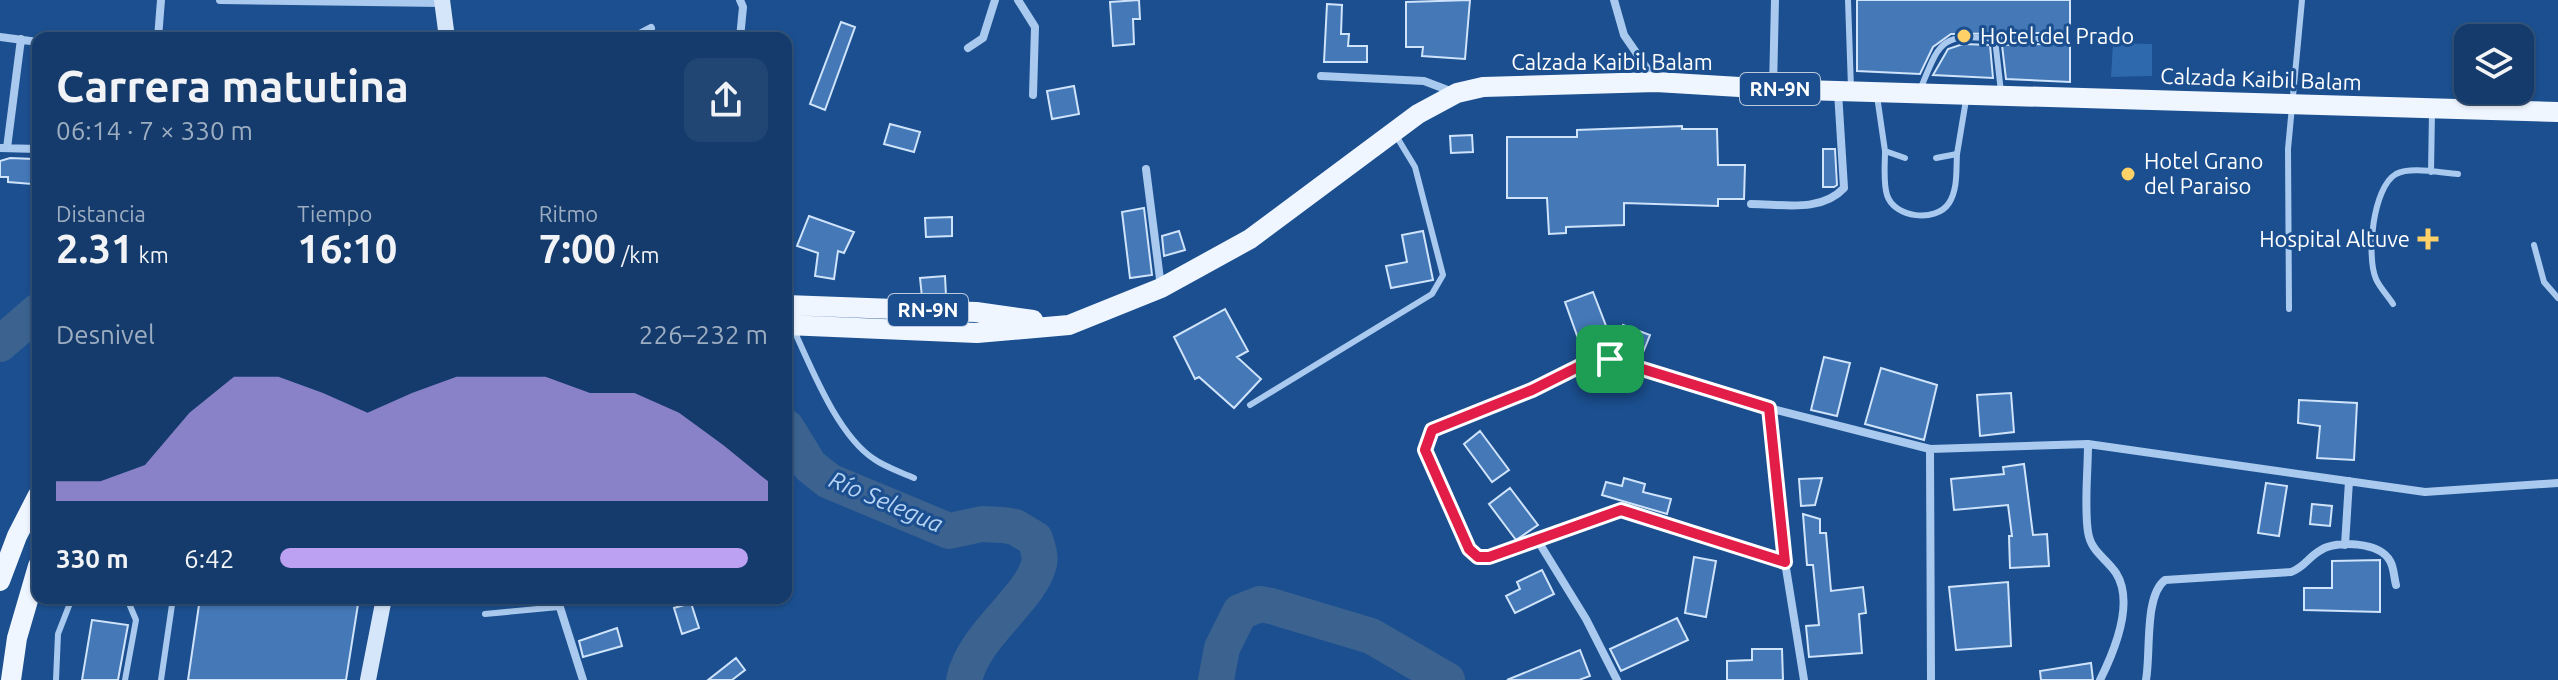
<!DOCTYPE html>
<html lang="es">
<meta charset="utf-8">
<style>
:root{--surface:#143b6b;--page:#214673;--text:#f1f3f6;--muted:#9dadc1;--line:#33557e;--accent:#bca0f2}
body{margin:0;font-family:Ubuntu,sans-serif;background:var(--page);color:var(--text);height:100vh;display:flex;flex-direction:column;font-size:30px;white-space:nowrap}
*{box-sizing:border-box;margin:0}
p{font-size:26px;color:var(--muted)}
.icon{flex:none;width:44px;height:44px;fill:none;stroke:currentColor;stroke-width:2;stroke-linecap:round;stroke-linejoin:round}
.map{position:relative;flex:1;overflow:hidden}
.sheet{position:absolute;left:32px;top:32px;width:760px;height:572px;display:flex;flex-direction:column;background:var(--surface);border-radius:16px;box-shadow:0 2px 6px #0004,0 0 0 2px var(--line)}
.sheet>*{flex:none}
.fabs{position:absolute;left:2454px;top:24px;display:grid;gap:16px}
.fabs a{display:grid;place-items:center;width:80px;height:80px;border-radius:16px;background:var(--surface);box-shadow:0 2px 6px #0004,0 0 0 2px var(--line);font-size:40px}
.pin{position:absolute;display:grid;place-items:center;width:68px;height:68px;color:#fff;margin:-34px;border-radius:16px;box-shadow:0 4px 12px #0006}
.round{display:grid;place-items:center;flex:none;width:84px;height:84px;border-radius:16px;background:var(--page)}
.summary{display:flex;align-items:center;justify-content:space-between;height:136px;padding:0 24px}
h1{font-size:44px;font-weight:700;line-height:60px}
.figures{display:grid;grid-template-columns:repeat(3,1fr);gap:12px;height:136px;padding:8px 24px}
.figures div{display:grid;align-content:center}
.figures b{font-size:40px;font-weight:700}
.figures small{font-size:22px;font-weight:400}
.figures p{font-size:22px}
.chart{height:224px;padding:16px 24px}
.chart p{display:flex;justify-content:space-between}
.chart svg{width:100%;height:144px;margin-top:8px;fill:var(--accent);opacity:.7}
ul{padding:0 24px;list-style:none;font-size:26px}
li{display:grid;grid-template-columns:128px 96px 1fr;align-items:center;height:60px}
li i{height:20px;border-radius:10px;background:var(--accent)}
.map>svg:first-child{display:block}
.green{fill:#2e69ad}
.lines{fill:none;stroke-linecap:round;stroke-linejoin:round}
.river{stroke:#3c6290;stroke-width:36}
.building{fill:#4478b7;stroke:#cfe3fa;stroke-width:2}
.lane{stroke:#a9c9ee;stroke-width:6}
.street{stroke:#a9c9ee;stroke-width:8}
.secondary{stroke:#d6e6fa;stroke-width:16}
.primary{stroke:#f0f6ff;stroke-width:20}
.route-casing{stroke:#fff;stroke-width:16}
.route{stroke:#e11d48;stroke-width:10}
.poi-dot{fill:#ffd166;stroke:#1b4f8f;stroke-width:3}
.labels{text-anchor:middle;stroke-width:6;stroke-linejoin:round;paint-order:stroke}
.shield{fill:#1b4f8f;stroke:#bbcadd;stroke-width:2}
.shield-label{font-size:20px;font-weight:bold;fill:#fff}
.poi-label{font-size:22px;fill:#fff;stroke:#1b4f8f;text-anchor:start}
.street-label{font-size:22px;fill:#fff;stroke:#1b4f8f}
.water-label{font-size:24px;font-style:italic;fill:#b5d3f5;stroke:#1b4f8f}
</style>
<div class="map">
<svg width="2558" height="680" viewBox="0 0 2558 680">
<rect width="100%" height="100%" fill="#1b4f8f"/>
<path class="green" d="M2113 43 2152 44V76L2111 77Z"/>
<g class="lines">
<path class="river" d="M0 344 38 311
M786 427 810 466 829 481 949 531 982 524 1003 525 1015 527 1035 539C1037 546 1041 556 1039 564 1030 600 974 634 964 680
M1216 680 1222 648 1240 612 1260 604 1271 606 1371 636 1447 680"/>
</g>
<path class="building" d="M1139 0 1140 19H1133L1134 44 1113 46 1110 2Z
M1470 0 1465 59 1422 56 1423 47H1406V2Z
M1857 0H2070V82L2006 79 2002 45 2042 44 2046 38 2040 33 1951 34 1933 47 1920 74 1857 71Z
M1327 4 1342 5 1341 34H1349L1348 46H1367V62H1324Z
M841 22 855 27 825 110 810 104Z
M1963 44 1990 45 1993 78 1933 75 1948 49Z
M1074 86 1079 114 1052 119 1047 91Z
M890 124 920 132 914 152 884 144Z
M1682 126V129H1717L1718 165H1745L1744 199H1718V206L1624 203V225L1566 227V233L1549 234 1547 198H1507V137H1577V130Z
M1472 135 1473 152 1451 153 1450 136Z
M1823 149H1835L1837 185 1834 187H1823Z
M10 158 34 159 32 184 8 182V177H0V161Z
M1144 208 1152 275 1130 278 1122 212Z
M809 216 854 232 844 253 838 251 834 279 815 276 818 253 797 246Z
M952 217V236L926 237 925 218Z
M1179 231 1185 250 1164 256 1162 236Z
M1423 231 1433 280 1391 288 1386 266 1407 262 1402 235Z
M945 276 946 296 922 297 920 278Z
M1593 292 1613 344 1584 355 1565 302Z
M1225 309 1248 351 1237 357 1261 379 1234 408 1199 377 1195 379 1174 337Z
M1623 325 1650 335 1642 355 1616 345Z
M1824 357 1850 363 1837 416 1811 410Z
M1881 368 1937 385 1924 440 1865 424Z
M2011 393 2014 432 1980 436 1977 395Z
M2299 400 2357 403 2354 460 2317 458 2320 426 2298 423Z
M1480 431 1509 470 1492 482 1464 444Z
M2024 464 2033 535 2047 534 2049 566 2010 568 2009 536H2012L2008 505 1954 510 1951 479 2004 474 2003 467Z
M1624 478 1645 484 1643 492 1671 499 1667 514 1602 495 1606 482 1622 486Z
M1822 478 1815 505 1801 506 1799 479Z
M2266 483 2287 486 2279 536 2258 533Z
M1510 488 1538 525 1516 540 1489 504Z
M2312 504 2332 506 2330 526 2310 524Z
M1803 514 1820 519V533H1826L1831 591 1863 587 1866 613 1859 614 1862 653 1809 657 1806 626 1819 625 1813 565H1807Z
M1694 557 1716 561 1706 617 1685 613Z
M2380 560V612L2304 610V588H2332V561Z
M1542 570 1554 594 1515 613 1506 596 1520 589 1517 582Z
M2008 582 2011 646 1956 650 1949 587Z
M200 598H359L346 680H188Z
M691 603 699 628 682 634 674 608Z
M1677 618 1688 640 1621 671 1610 649Z
M92 620 128 625 118 680H82Z
M617 628 622 646 583 657 579 641Z
M1752 649H1782L1783 680H1727V661L1752 660Z
M1580 650 1590 676 1579 680H1507Z
M736 658 745 670 732 680H708Z
M2091 663 2093 680H2041L2040 671Z"/>
<g class="lines">
<path class="lane" d="M1848 0 1851 88
M1995 39H2040
M1920 90C1940 42 1939 33 1995 39L2001 92
M1877 96 1885 151 1905 158
M1885 151C1885 165 1883 182 1887 195 1894 218 1936 223 1949 203 1958 189 1956 170 1957 154
M1936 158 1957 154 1966 100
M2431 172 2432 112
M2534 245 2544 282 2558 298
M2393 304C2388 296 2380 288 2376 279 2366 256 2373 187 2396 174 2411 166 2441 173 2458 174
M2289 309 2288 149 2302 0
M797 329V337C814 374 839 436 874 459 885 467 901 472 914 478
M1250 405 1432 294 1443 275 1415 167 1395 134
M113 598 128 601 136 620 125 680
M485 614 559 607
M56 680 58 634 72 598
M161 680 173 598"/>
<path class="street" d="M220 0 442 3
M740 0 743 7 740 38
M1018 0 1035 27 1033 95
M1614 0 1624 35 1655 80
M0 37 38 42
M158 38 161 0
M632 38 651 28
M968 48 983 38 995 0
M1321 76 1424 81 1453 92
M1773 88 1775 0
M0 148 38 149
M7 148 21 39
M1146 169 1161 287
M1751 204C1782 204 1821 213 1844 188L1838 92
M1769 408 1785 562 1804 680
M2088 444C2088 473 2084 505 2088 532 2091 552 2106 558 2116 573 2135 603 2114 652 2100 680
M1930 449 1931 680
M1538 541 1586 619 1617 680
M2345 545 2349 481
M1785 562 1621 510 1489 557H1478L1469 549 1425 450 1432 430 1532 390 1592 360 1610 359 1741 401 1930 449 2088 444 2425 492 2558 483
M557 598 583 680
M2146 680C2151 653 2144 596 2165 580L2291 572C2305 567 2308 557 2321 550 2337 540 2380 542 2390 561 2394 567 2394 578 2396 585"/>
<path class="secondary" d="M442 0 447 38
M368 680 384 598"/>
<path class="primary" d="M786 305 976 312 1033 320
M786 325 977 333 1069 325 1161 288 1250 239 1418 114 1457 93 1483 87 1656 82 1773 89 2558 112
M0 581 17 536 38 495
M11 680 17 638 38 566"/>
</g>
<g class="lines">
<defs>
<path id="route" d="M1610 359 1769 408 1785 562 1621 510 1489 557H1478L1469 549 1425 450 1432 430 1532 390 1592 360Z"/>
</defs>
<use href="#route" class="route-casing"/>
<use href="#route" class="route"/>
</g>
<g class="poi-dot">
<circle cx="1964" cy="36" r="8"/>
<circle cx="2128" cy="174" r="8"/>
<path d="M2424 227h8v8h8v8h-8v8h-8v-8h-8v-8h8z"/>
</g>
<g class="labels">
<g class="shield">
<rect x="1740" y="73" width="80" height="32" rx="6"/>
<rect x="888" y="294" width="80" height="32" rx="6"/>
</g>
<g class="shield-label">
<text x="1780" y="96">RN-9N</text>
<text x="928" y="317">RN-9N</text>
</g>
<g class="poi-label">
<text x="1980" y="44">Hotel del Prado</text>
<text x="2144" y="169">Hotel Grano<tspan x="2144" dy="25">del Paraiso</tspan></text>
<text x="2410" y="247" text-anchor="end">Hospital Altuve</text>
</g>
<g class="street-label">
<text x="1612" y="70">Calzada Kaibil Balam</text>
<text transform="translate(2261 79) rotate(2)" y="8">Calzada Kaibil Balam</text>
</g>
<g class="water-label">
<text transform="translate(886 502) rotate(23)" y="8">Río Selegua</text>
</g>
</g>
</svg>
<div class="fabs">
<a><svg class="icon" aria-label="layers" viewBox="0 0 24 24"><path d="M12 4l9 5-9 5-9-5zM3 14l9 5 9-5"/></svg></a>
</div>
<div class="pin" style="left:1610px;top:359px;background:#1e9e55"><svg class="icon" aria-label="arrive" viewBox="0 0 24 24"><path d="M6 21V4h12l-3 4 3 4H6"/></svg></div>
<section class="sheet">
<div class="summary"><div><h1>Carrera matutina</h1><p>06:14 · 7 × 330 m</p></div><a class="round"><svg class="icon" aria-label="share" viewBox="0 0 24 24"><path d="M12 15V3M7 8l5-5 5 5M5 13v7h14v-7"/></svg></a></div>
<div class="figures">
<div><p>Distancia</p><b>2.31<small> km</small></b></div>
<div><p>Tiempo</p><b>16:10</b></div>
<div><p>Ritmo</p><b>7:00<small> /km</small></b></div>
</div>
<div class="chart"><p><span>Desnivel</span>226–232 m</p>
<svg viewBox="0 0 160 44" preserveAspectRatio="none"><path d="M0 44V38L10 38L20 33L30 17L40 6L50 6L60 11L70 17L80 11L90 6L100 6L110 6L120 11L130 11L140 17L150 27L160 38V44z"/></svg>
</div>
<ul>
<li><b>330 m</b>6:42<i style="width:96%"></i></li>
</ul>
</section>
</div>
